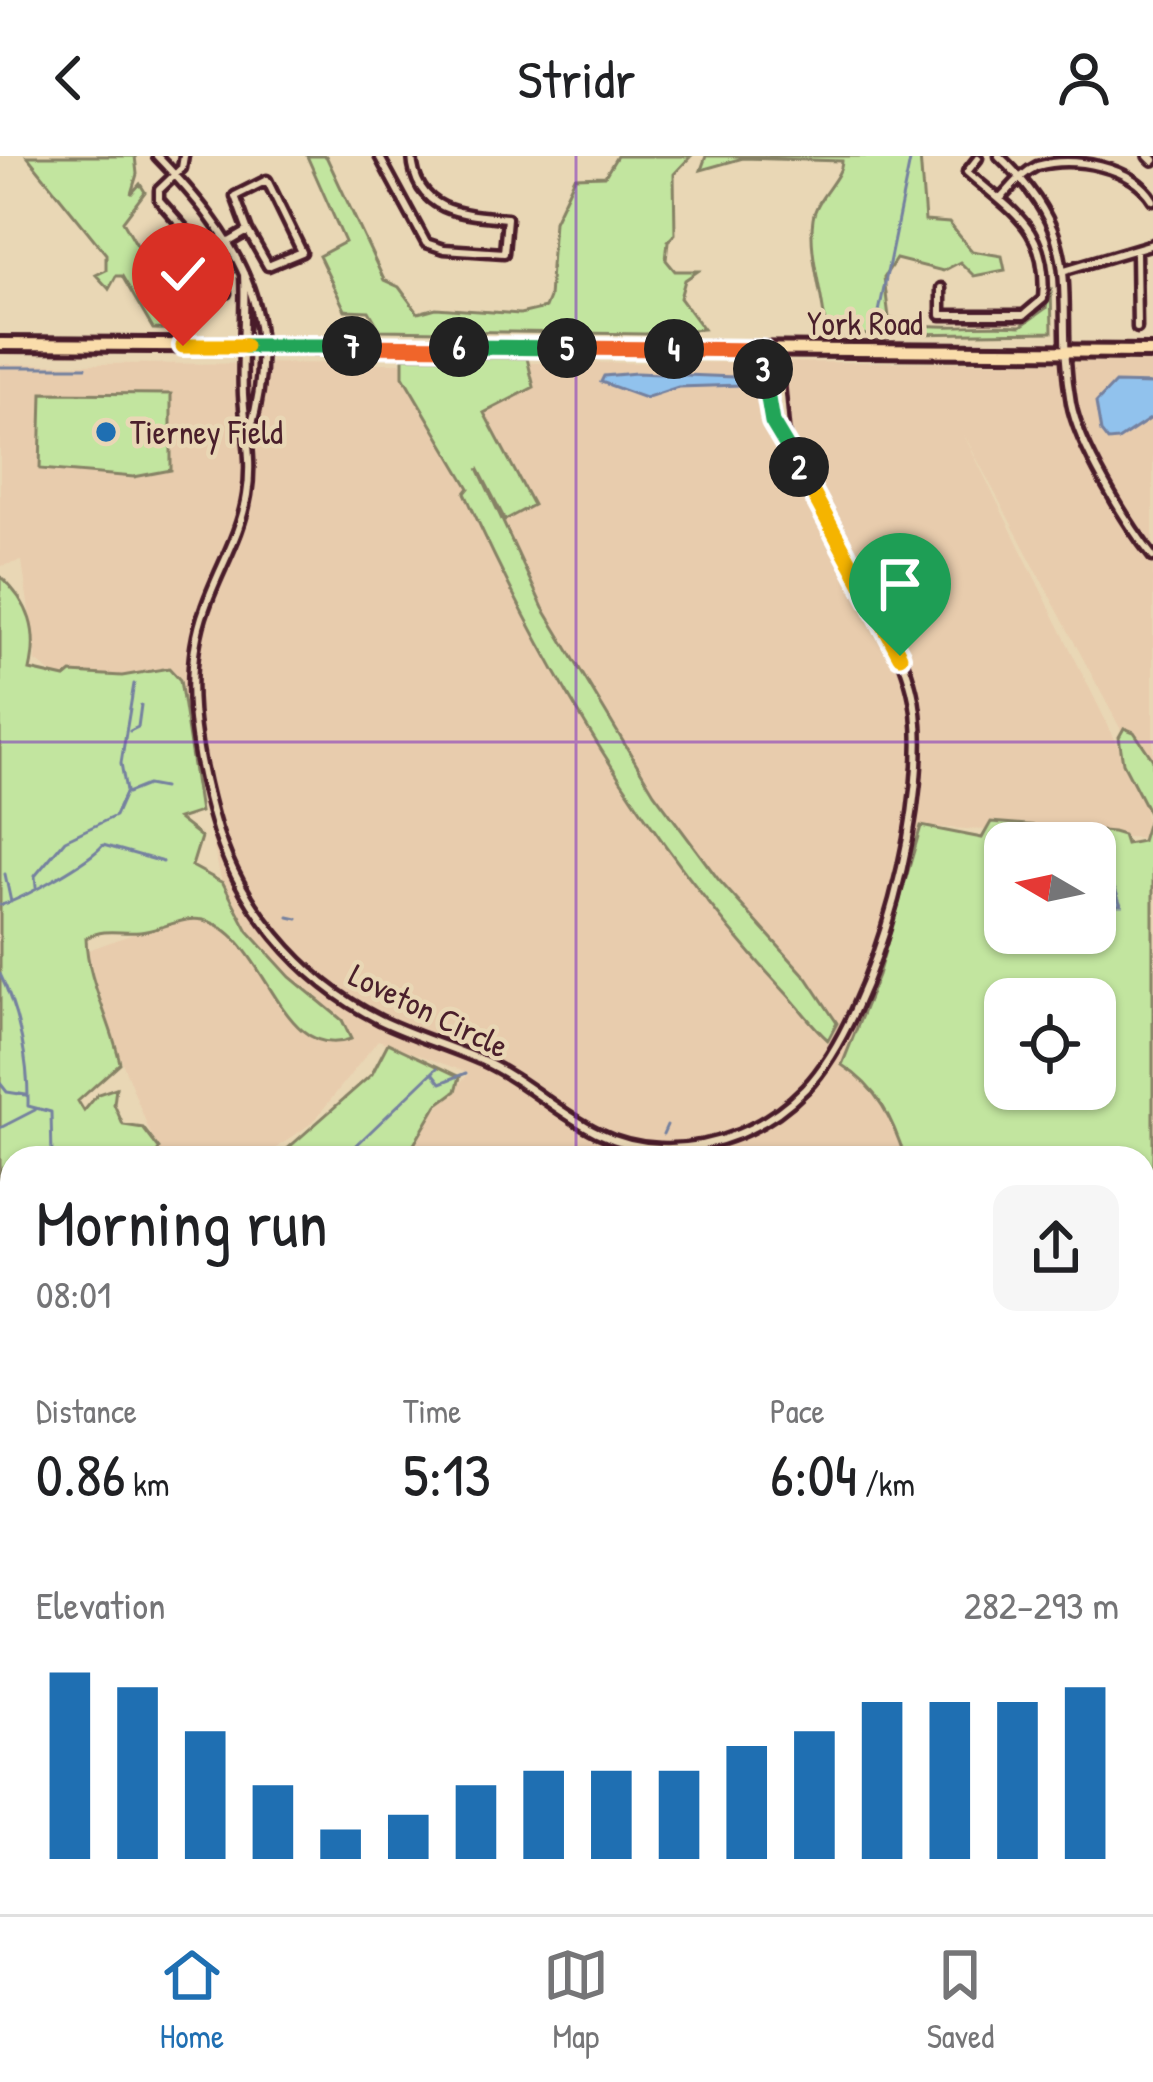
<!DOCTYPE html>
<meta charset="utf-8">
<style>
:root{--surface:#fff;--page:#f6f6f6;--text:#202124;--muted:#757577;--line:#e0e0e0;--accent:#1f6fb2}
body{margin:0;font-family:"Patrick Hand",sans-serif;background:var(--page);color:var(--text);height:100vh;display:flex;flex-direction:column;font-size:45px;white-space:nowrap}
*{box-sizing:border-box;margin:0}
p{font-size:39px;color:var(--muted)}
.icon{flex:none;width:66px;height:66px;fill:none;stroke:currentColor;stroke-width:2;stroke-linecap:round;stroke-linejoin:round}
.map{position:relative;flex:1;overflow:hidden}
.panel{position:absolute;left:0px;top:990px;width:1155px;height:768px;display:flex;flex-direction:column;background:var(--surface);border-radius:36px 36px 0 0;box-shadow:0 3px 9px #0004}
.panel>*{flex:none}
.needle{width:78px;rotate:279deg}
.controls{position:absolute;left:984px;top:666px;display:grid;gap:24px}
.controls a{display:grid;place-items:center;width:132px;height:132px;border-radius:24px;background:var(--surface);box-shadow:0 3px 9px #0004;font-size:60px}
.pin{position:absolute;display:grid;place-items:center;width:102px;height:102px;color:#fff;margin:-123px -51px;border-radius:50% 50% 50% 0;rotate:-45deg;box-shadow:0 0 12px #0007}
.pin .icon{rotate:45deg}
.km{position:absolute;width:60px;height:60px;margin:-30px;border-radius:50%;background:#222;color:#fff;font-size:33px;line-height:60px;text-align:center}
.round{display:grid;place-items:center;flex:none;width:126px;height:126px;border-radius:24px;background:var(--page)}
.overview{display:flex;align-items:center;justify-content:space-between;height:204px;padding:0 36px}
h1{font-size:66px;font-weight:600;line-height:90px}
.figures{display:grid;grid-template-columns:repeat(3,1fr);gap:18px;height:204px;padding:12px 36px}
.figures div{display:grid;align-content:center}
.figures b{font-size:60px;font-weight:600}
.figures small{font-size:33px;font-weight:400}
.figures p{font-size:33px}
.chart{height:336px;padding:24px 36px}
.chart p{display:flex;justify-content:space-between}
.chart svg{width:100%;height:216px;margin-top:12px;stroke:var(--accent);stroke-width:6}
header{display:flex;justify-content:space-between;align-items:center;height:156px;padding:0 36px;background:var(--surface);font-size:54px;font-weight:600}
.menu{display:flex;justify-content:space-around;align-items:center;height:168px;border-top:3px solid var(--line);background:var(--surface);font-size:33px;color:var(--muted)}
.menu a{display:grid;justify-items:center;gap:6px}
.menu .on{color:var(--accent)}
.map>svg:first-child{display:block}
.built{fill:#e8ccad}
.green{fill:#c2e59f;stroke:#868265;stroke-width:3;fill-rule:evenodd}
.water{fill:#91c2ed;stroke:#75819f;stroke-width:3}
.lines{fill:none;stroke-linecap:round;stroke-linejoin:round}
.stream{stroke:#75819f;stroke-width:3}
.minor-casing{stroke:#4a1f2b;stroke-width:15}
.tertiary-casing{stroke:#4a1f2b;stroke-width:16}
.primary-casing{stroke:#4a1f2b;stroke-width:20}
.minor{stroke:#e9d7b5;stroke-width:6}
.tertiary{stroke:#e9d7b5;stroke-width:8}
.primary{stroke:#faddab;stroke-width:10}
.split-1-casing{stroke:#fff;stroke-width:24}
.split-2-casing{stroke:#fff;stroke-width:24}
.split-3-casing{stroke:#fff;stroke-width:24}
.split-4-casing{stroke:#fff;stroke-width:24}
.split-5-casing{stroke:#fff;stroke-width:24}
.split-6-casing{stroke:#fff;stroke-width:24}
.split-7-casing{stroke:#fff;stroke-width:24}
.split-8-casing{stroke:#fff;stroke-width:24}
.split-9-casing{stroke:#fff;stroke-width:24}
.split-1{stroke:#f5b400;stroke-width:15}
.split-2{stroke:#f5b400;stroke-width:15}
.split-3{stroke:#22a559;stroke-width:15}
.split-4{stroke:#f0652b;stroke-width:15}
.split-5{stroke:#f0652b;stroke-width:15}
.split-6{stroke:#22a559;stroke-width:15}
.split-7{stroke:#f0652b;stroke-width:15}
.split-8{stroke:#22a559;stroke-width:15}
.split-9{stroke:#f5b400;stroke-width:15}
.grid{fill:none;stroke:#7b2cbf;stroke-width:3;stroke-opacity:0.55}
.poi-dot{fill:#1f6fb2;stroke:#e9d7b5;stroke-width:4.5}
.labels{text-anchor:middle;stroke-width:9;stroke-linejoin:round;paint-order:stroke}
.street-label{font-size:33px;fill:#4a1f2b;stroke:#e9d7b5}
.poi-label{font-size:33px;fill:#4a1f2b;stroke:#e9d7b5;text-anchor:start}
</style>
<header><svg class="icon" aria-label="back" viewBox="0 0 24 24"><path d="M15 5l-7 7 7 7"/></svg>Stridr<svg class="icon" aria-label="person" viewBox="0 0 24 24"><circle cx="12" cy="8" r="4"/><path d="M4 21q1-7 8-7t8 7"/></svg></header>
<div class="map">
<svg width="1153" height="1758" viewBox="0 0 1153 1758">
<rect width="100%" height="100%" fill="#e9d7b5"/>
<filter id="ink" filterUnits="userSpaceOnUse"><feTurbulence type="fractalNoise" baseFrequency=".00833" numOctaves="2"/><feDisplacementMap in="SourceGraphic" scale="24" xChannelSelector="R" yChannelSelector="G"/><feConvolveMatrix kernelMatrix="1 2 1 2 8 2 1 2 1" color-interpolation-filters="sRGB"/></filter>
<g filter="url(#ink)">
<path class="built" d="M926 206H1153V634L961 273 1145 644 1146 682 929 671 869 888 920 1002H409L407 987 469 917 378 884 313 966 263 1002H160L94 835 88 794 226 745 175 521 63 526 36 505 22 405 0 410V208Z
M12 1296V1359H0V1311Z"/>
<path class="green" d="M27 0H135L137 18 131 38 140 28 145 36 123 65 186 174 153 173 122 120H116L109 133 96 119 106 114V98Z
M307 0H326L384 124 399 131 418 157 436 152 520 158 545 152 549 142 554 65 575 21 605 20 617 0H691L674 18 675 78 668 85 666 104 675 115H698L685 124 680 142 703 173 645 178 380 174 369 155 345 154 319 100 345 86Z
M706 0H920L925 65 949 67 972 95 1002 100 1005 114 974 120 960 106 943 115 896 103 884 121 889 162C933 177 977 166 1021 170L1046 152 1051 131 1052 176 836 179 825 168C822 135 808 95 813 63 816 41 842 23 842 5L743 2 701 14Z
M403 201 527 202 534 231 484 257 533 349 505 364 478 312 543 452 654 637 718 723 807 822 837 867 828 884C812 870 801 853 786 837 651 692 546 517 465 337L469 332 403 220Z
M42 237 171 238V314L134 321 40 313Z
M0 420C30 448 39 475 30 514L65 522 71 517 122 520 169 512 180 524 200 656 178 663 201 681 192 710 223 727 248 775 290 821 342 864 351 883C278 909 267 777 203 764 181 760 162 774 140 776 118 778 107 771 86 782 87 825 111 864 120 907L78 945 84 955 98 938 116 932 114 948 123 969 143 972 159 993 155 1002H12V1254L0 1257Z
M1124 572 1134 576 1153 604V1758H766V1746H1143V1002H905C893 964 878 932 842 909L878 819 921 670 982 682 991 666 1113 676 1123 679 1126 688 1142 685 1150 659 1123 607 1119 581ZM1005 687H1095V777H1005ZM1005 843H1095V933H1005Z
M388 887 460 921 456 935 437 949 406 1002H277L372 918Z
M209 1746H422L417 1758H206Z
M484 1746H668L678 1758H507Z"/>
<path class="water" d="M636 217 734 221 740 229 678 231 645 242 601 226 604 220Z
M1115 227 1153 228V261L1118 284 1108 285 1101 276 1096 247Z
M1095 723 1115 733 1121 749H1095Z"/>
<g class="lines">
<path class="stream" d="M878 161 911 0
M0 211H86
M130 575 138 571 141 549
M127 637 147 629 163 632
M5 718 11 746
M36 731 35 720 65 684 115 660 126 635 121 607 134 528
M0 749C18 746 91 704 103 689L163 706
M289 761 298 763
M0 818C19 857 29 906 28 950L51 956 52 1002
M434 918 441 927 466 917
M0 927 7 936 26 939
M0 972 35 954
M663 978 667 969
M343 1002 437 912
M726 1002 732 998
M0 1135 12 1144
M1143 1328 1153 1322
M0 1483 12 1479
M1143 1537 1153 1548
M681 1746 684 1758"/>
<defs>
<path id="minor" d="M157 0C236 82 284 155 251 272
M184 0 182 12 159 34V44L196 86 226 137
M379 0 426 87 444 93 504 97 507 62C462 59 415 56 412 0
M999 0C1093 89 1052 142 1071 247 1079 290 1126 367 1153 401
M1000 43C1012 31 1022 17 1037 10 1074 0 1132 10 1153 44
M1136 96 1137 172
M205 100 248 75 235 40 267 24 302 96 268 110 248 75
M1065 114 1153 88
M244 118C246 159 241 199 243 239 245 273 253 304 247 339 241 379 218 414 205 452 181 517 195 594 213 660 236 747 300 824 380 864 413 880 449 890 483 905 546 934 585 990 660 992 715 994 767 972 805 933 875 861 937 632 912 534 894 460 821 356 785 283
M941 132V159H1024L1043 143C1049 72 1012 56 967 16L978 2
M762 194 768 253 785 283 777 194
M0 1470 12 1469
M0 1600 12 1504
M713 1746 720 1758"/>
<path id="tertiary" d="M1149 0 1153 4"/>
<path id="primary" d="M0 188 1153 196"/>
</defs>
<use href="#minor" class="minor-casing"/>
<use href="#tertiary" class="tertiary-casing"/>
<use href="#primary" class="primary-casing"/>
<use href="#minor" class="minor"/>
<use href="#tertiary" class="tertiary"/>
<use href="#primary" class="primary"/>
</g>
</g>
<g class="lines" filter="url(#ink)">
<defs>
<path id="split-1" d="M850 406 900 500"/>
<path id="split-2" d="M799 311 850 406"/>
<path id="split-3" d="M763 213 772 266 799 311"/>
<path id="split-4" d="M674 193 762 194 763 213"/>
<path id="split-5" d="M567 192 674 193"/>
<path id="split-6" d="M459 191 567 192"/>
<path id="split-7" d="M352 190 459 191"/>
<path id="split-8" d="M245 190H352"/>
<path id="split-9" d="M183 190H245"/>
</defs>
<use href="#split-1" class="split-1-casing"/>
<use href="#split-2" class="split-2-casing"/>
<use href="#split-3" class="split-3-casing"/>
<use href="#split-4" class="split-4-casing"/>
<use href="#split-5" class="split-5-casing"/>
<use href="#split-6" class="split-6-casing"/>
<use href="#split-7" class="split-7-casing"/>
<use href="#split-8" class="split-8-casing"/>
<use href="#split-9" class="split-9-casing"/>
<use href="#split-1" class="split-1"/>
<use href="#split-2" class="split-2"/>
<use href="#split-3" class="split-3"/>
<use href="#split-4" class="split-4"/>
<use href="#split-5" class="split-5"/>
<use href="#split-6" class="split-6"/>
<use href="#split-7" class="split-7"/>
<use href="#split-8" class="split-8"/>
<use href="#split-9" class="split-9"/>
</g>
<path class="grid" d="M576 0V1002M0 586H1153M0 1172H12M1143 1172H1153M576 1746V1758"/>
<circle class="poi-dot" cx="106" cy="276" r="12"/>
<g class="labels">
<g class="street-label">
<text x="865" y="179">York Road</text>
<text transform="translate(429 854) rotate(26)" y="12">Loveton Circle</text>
</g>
<g class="poi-label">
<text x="130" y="288">Tierney Field</text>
</g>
</g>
</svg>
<div class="controls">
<a><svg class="needle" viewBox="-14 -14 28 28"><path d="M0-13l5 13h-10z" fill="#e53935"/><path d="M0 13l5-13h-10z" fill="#757577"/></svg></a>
<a><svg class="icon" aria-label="locate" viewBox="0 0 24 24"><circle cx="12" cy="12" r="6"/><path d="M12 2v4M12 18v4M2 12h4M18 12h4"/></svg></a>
</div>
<div class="pin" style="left:900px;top:500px;background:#1e9e55"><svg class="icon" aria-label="arrive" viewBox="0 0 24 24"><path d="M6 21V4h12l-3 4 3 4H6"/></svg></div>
<div class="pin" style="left:183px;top:190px;background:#d93025"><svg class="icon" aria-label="check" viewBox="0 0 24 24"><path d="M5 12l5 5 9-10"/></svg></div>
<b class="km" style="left:799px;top:311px">2</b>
<b class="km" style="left:763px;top:213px">3</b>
<b class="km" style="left:674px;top:193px">4</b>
<b class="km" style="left:567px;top:192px">5</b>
<b class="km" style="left:459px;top:191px">6</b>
<b class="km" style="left:352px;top:190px">7</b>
<section class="panel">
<div class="overview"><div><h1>Morning run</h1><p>08:01</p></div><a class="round"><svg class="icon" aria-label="share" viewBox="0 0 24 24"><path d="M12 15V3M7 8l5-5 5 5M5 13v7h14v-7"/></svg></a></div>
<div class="figures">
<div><p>Distance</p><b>0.86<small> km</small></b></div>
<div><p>Time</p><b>5:13</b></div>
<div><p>Pace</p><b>6:04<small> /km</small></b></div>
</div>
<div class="chart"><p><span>Elevation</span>282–293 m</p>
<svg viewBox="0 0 160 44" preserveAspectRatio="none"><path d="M5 44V6M15 44V9M25 44V18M35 44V29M45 44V38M55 44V35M65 44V29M75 44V26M85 44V26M95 44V26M105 44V21M115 44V18M125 44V12M135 44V12M145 44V12M155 44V9"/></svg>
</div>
</section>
</div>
<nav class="menu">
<a class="on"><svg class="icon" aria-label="home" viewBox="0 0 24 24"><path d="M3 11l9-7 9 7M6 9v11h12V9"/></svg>Home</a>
<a><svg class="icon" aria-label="map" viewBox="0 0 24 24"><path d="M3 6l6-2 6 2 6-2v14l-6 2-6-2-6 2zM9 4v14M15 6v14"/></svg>Map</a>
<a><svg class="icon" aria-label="saved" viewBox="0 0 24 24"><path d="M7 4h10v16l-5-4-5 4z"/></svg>Saved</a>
</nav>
